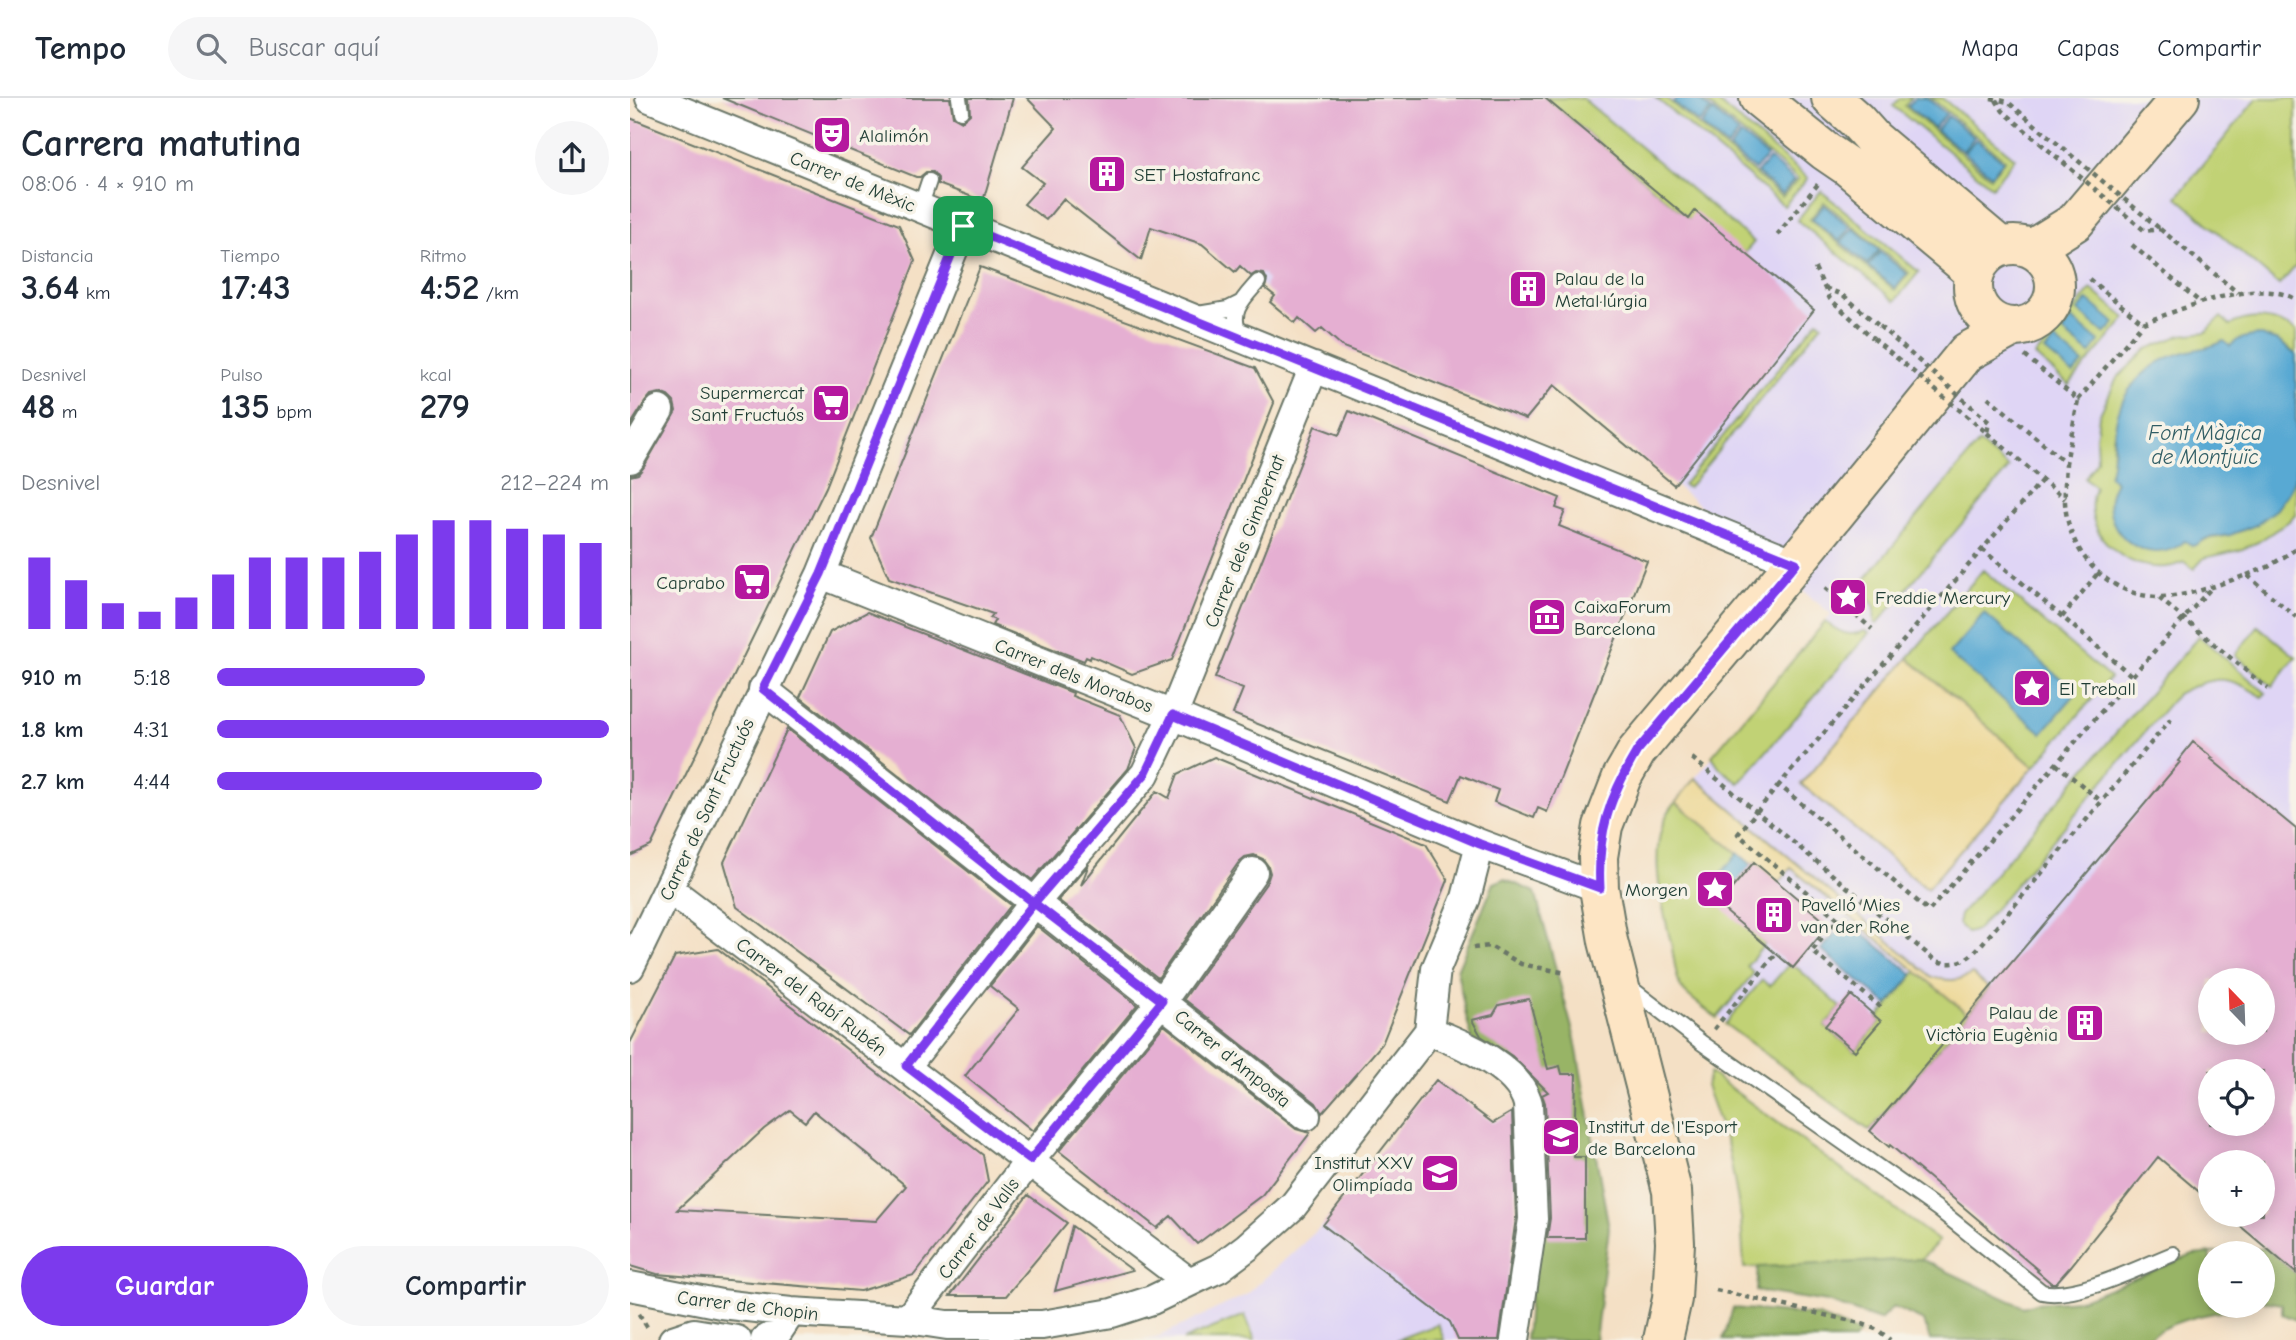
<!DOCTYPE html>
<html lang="es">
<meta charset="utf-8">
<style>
:root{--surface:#fff;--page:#f6f6f7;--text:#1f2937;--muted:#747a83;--line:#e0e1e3;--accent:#7c3aed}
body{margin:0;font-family:"Comic Neue",sans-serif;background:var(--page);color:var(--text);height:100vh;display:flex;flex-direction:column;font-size:26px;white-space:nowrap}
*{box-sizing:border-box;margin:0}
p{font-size:23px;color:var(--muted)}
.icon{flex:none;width:38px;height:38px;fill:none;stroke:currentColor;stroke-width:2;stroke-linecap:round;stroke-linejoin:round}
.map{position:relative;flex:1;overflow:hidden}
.details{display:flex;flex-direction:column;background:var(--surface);width:630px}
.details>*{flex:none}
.needle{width:46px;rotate:337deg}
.fabs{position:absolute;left:1568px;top:870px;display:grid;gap:14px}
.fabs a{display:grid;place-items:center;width:77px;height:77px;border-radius:50%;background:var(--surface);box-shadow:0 4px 18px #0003;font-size:35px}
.pin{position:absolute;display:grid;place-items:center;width:60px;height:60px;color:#fff;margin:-30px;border-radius:14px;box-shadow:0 4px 10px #0006}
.round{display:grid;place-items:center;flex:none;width:74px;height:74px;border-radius:37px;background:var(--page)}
.head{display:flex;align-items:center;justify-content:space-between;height:119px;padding:0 21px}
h1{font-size:38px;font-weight:700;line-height:52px}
.metrics{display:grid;grid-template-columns:repeat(3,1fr);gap:10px;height:119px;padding:7px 21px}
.metrics div{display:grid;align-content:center}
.metrics b{font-size:35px;font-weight:700}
.metrics small{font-size:19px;font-weight:400}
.metrics p{font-size:19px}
.chart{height:196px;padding:14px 21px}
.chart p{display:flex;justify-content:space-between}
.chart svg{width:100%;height:126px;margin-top:7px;stroke:var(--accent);stroke-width:6}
.cta{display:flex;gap:14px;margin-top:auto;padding:14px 21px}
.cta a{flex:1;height:80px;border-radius:42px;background:var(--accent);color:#fff;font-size:28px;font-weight:700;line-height:80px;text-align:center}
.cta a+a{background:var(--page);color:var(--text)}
ul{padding:0 21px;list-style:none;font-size:23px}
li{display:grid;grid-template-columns:112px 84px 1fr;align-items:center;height:52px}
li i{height:18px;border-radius:9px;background:var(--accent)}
header{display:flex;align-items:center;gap:42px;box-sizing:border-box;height:98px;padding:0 35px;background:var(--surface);border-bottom:2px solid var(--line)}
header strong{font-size:33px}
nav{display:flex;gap:38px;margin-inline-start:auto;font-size:24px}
.search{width:490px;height:63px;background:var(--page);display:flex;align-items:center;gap:18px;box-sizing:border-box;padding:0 24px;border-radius:38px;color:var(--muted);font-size:26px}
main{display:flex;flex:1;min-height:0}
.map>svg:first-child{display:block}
.built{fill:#dfd5f5;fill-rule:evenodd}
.green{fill:#c1d274;stroke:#708854;stroke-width:2;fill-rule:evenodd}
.forest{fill:#98b466;stroke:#5c784d;stroke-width:2}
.sand{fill:#eeda9e;stroke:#868c69;stroke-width:2}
.water{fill:#58a9d3;stroke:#3c7384;stroke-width:2}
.building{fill:#e5afd2;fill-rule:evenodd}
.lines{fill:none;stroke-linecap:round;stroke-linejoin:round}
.lane-casing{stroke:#6a7667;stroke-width:18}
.street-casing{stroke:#6a7667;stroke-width:32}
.secondary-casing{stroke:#6a7667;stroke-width:42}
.path{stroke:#6a7667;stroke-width:4.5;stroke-dasharray:5 5;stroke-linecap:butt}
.lane{stroke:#fff;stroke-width:14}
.street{stroke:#fff;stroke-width:28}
.secondary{stroke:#fde5c4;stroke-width:38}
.path-bridge{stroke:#6a7667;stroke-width:4.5;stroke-dasharray:5 5;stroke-linecap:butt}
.route-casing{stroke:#fff;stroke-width:14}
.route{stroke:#7c3aed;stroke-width:9}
.labels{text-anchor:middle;stroke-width:7;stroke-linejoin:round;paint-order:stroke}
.poi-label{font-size:19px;fill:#1f3d34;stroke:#f7f3e8;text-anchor:start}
.street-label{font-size:19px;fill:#1f3d34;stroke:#f7f3e8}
.water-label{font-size:21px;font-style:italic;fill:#305d64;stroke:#f7f3e8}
</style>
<header>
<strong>Tempo</strong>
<div class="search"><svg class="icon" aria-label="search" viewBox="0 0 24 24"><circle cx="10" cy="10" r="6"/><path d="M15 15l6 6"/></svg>Buscar aquí</div>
<nav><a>Mapa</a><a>Capas</a><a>Compartir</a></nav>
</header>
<main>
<section class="details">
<div class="head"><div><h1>Carrera matutina</h1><p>08:06 · 4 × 910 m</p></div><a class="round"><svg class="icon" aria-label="share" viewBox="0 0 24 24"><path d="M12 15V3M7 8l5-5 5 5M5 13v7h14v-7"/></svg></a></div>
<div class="metrics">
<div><p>Distancia</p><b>3.64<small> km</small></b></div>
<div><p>Tiempo</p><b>17:43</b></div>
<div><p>Ritmo</p><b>4:52<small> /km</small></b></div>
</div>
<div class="metrics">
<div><p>Desnivel</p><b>48<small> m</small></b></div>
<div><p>Pulso</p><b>135<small> bpm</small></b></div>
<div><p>kcal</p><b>279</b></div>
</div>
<div class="chart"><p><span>Desnivel</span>212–224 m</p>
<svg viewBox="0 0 160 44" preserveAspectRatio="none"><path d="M5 44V19M15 44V27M25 44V35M35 44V38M45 44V33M55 44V25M65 44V19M75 44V19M85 44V19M95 44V17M105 44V11M115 44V6M125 44V6M135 44V9M145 44V11M155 44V14"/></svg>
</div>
<ul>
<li><b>910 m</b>5:18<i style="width:53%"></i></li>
<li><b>1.8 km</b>4:31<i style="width:100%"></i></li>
<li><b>2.7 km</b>4:44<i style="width:83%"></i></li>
</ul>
<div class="cta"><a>Guardar</a><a>Compartir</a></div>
</section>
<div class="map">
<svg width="1666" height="1242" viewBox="0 0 1666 1242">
<rect width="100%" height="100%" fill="#f7f3e8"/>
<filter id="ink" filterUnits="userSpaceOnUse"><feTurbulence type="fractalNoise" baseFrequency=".0143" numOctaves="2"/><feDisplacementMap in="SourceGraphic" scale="14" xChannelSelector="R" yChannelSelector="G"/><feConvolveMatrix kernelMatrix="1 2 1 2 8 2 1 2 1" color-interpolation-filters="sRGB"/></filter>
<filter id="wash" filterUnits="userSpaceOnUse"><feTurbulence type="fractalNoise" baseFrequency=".00686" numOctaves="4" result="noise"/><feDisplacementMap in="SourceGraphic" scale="28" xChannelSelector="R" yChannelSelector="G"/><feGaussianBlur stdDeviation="1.57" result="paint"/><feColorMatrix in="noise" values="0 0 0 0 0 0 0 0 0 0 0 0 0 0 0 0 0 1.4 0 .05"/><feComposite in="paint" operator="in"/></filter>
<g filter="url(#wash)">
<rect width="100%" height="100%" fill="#f4e0c5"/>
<path class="built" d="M505 0H1666V1175L1596 1117 1633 1116V1064H1580V1103L1528 1060 1424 1188 1261 1047 1259 1049 1051 890 1029 792 1026 765 1037 714 1201 516 924 287 896 321 713 249 692 230 686 235 669 221 665 225 640 204 644 198 610 169 605 174 580 153 605 124ZM1580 882H1633V934H1580ZM1580 973H1633V1026H1580Z
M806 982 863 1024 888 1011 885 1126 871 1242H512L525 1240 618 1196 624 1190 693 1127Z"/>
<path class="green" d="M915 0H952L1124 144 1115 155 1059 121Z
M1026 0H1036L1152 99 1168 81 1071 0H1083L1178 80 1154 108Z
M1270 0H1281L1275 8 1360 79 1375 62 1301 0H1312L1385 60 1362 89 1263 8Z
M1627 0H1666V168L1649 187 1547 99Z
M1191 93 1289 174 1265 203 1167 122ZM1194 104 1279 175 1265 192 1180 121Z
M1461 191 1496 220 1439 287 1405 258Z
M1591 219 1600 227C1622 216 1646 219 1666 233V257C1648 238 1621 229 1600 249L1593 243C1575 253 1555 252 1536 261 1505 276 1487 307 1483 340 1482 354 1484 365 1479 378L1486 384C1460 427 1518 476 1555 442L1563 448C1574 439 1585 441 1599 437 1631 428 1654 409 1666 378V415L1659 423 1628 444 1610 452 1574 460 1564 471 1554 464C1509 485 1446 440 1465 389L1455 380 1467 362 1466 340 1469 318 1487 280 1517 251 1551 237 1576 234Z
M1188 222 1192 226 1058 390 1053 387Z
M1349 345 1379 370 1247 526 1244 524 1245 509 1230 487Z
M1353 472 1480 580 1404 669 1278 560Z
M1195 524C1210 534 1218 540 1235 533L1239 535 1109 685 1090 670 1082 658Z
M1628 528 1666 559 1642 588 1605 557Z
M1569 538 1636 595 1632 599C1598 576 1583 577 1547 596L1347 832 1337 835 1328 826 1330 817Z
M1046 704 1108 755 1077 793 1135 846 1117 868 1124 875 1087 920C1078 912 1054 897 1050 888 1045 875 1044 859 1041 845 1031 803 1014 739 1046 704Z
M1159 866 1163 869 1165 868 1211 909 1195 928 1225 953 1251 923 1248 920 1287 873 1338 916 1240 1033 1095 926 1132 882 1140 888Z
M1080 975 1309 1143 1291 1161 1114 1170 1111 1120 1098 1049 1076 988Z
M615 1217 625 1242H553Z
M808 1226 814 1242H766Z"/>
<path class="forest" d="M874 781 905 794 945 941 979 1130 965 1242H896L914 1013 911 1004 842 941 836 918 827 872 864 785Z
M1637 1150 1666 1175V1222L1652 1216V1206L1633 1203V1155H1580V1208H1614V1211C1581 1214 1541 1221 1515 1242H1300L1294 1223 1263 1209 1250 1222 1197 1204 1126 1193 1128 1169 1291 1161 1393 1209 1405 1205 1450 1202 1563 1157Z
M1103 1210 1188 1218 1229 1235 1224 1242H1093Z"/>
<path class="sand" d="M1278 560 1404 669 1297 791 1171 686Z
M1065 680 1302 879C1317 883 1328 884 1342 876L1359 890 1338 916 1161 770 1148 785 1124 764 1122 767 1046 704Z"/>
<path class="water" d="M1047 0H1067L1081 12 1069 25 1043 4Z
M1285 0H1297L1316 16 1304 30 1278 8Z
M1083 13 1109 35 1097 49 1071 27Z
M1318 18 1344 39 1333 53 1306 32Z
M1111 37 1137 58 1125 72 1099 51Z
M1346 41 1373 63 1361 77 1334 54Z
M1139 61 1164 82 1152 96 1127 75Z
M1194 107 1220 129 1209 143 1182 121Z
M1223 130 1249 152 1237 166 1211 144Z
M1250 154 1277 176 1265 190 1238 168Z
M1458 202 1485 225 1475 236 1448 213Z
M1442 221 1469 244 1460 256 1432 233Z
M1628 237 1648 243 1666 257V378L1660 392 1647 411 1626 427 1600 437 1577 440 1563 448 1555 443C1518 476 1460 428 1486 384L1479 378C1486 359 1482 340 1487 320 1494 288 1521 263 1552 255 1567 250 1580 251 1594 243L1600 248 1609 241Z
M1425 242 1453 265 1443 276 1415 253Z
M1354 515 1447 594 1412 635 1319 556Z
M1108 755 1122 767 1091 804 1077 793Z
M1217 822 1283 877 1258 907 1191 852Z"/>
<g id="blocks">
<path class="building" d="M92 0H320L323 18 332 23 340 16 339 0H383L353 103 308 86V80L303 74H296L290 79H286Z
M397 0H915L1059 121 1065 113 1184 212 1044 387 924 287 896 321 713 249 692 230 686 235 669 220 665 225 640 204 645 198 635 190 637 182 634 176 626 175 621 178 610 168 605 174 572 146 521 129 511 162 433 101 416 122 394 106 413 85 392 69 426 30Z
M0 20 269 127 285 163 196 389 21 748 0 758V378L8 376 14 369 46 313 44 304 38 298 30 295 21 297 15 304 0 328Z
M350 169 625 270 644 305 542 562 502 576 461 558 460 561 456 559 454 563 362 527 365 522 360 520 363 516 259 480 241 440Z
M719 313 930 400 926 410 935 413 929 428 1017 463 917 714 908 710 904 720 864 704 868 692 831 677 820 703 603 616 613 591 585 580 685 328 709 337Z
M237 514 443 595 442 598 490 617 506 650 498 671 402 782 170 599 200 534Z
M157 631 381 807 279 937 107 809 94 764Z
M1563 644 1583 660 1581 661 1666 731V1175L1596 1116H1633V1064H1580V1103L1528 1059 1441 1168 1426 1185H1421L1407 1173 1408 1172 1260 1047 1259 1049 1240 1033 1550 664 1548 663ZM1580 882H1633V934H1580ZM1580 973H1633V1026H1580Z
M584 659 796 746 818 782 752 946 692 1015 686 1005 554 901 637 784 640 775 638 768 633 761 624 757 615 759 609 764 528 880 428 802 459 766 451 787 527 693 539 700 548 676Z
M1124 764 1199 827 1163 870 1088 807Z
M407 828 507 907 403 1033 335 978 389 911 360 888Z
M88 851 353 1057 358 1083 284 1177 230 1193 27 1176 0 1168V945L45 858ZM160 1012 175 1024 184 1013 276 1088 246 1123 47 1112 134 1031Z
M1221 897 1251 923 1225 953 1195 928Z
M899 901 918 971 930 968 932 976H946L944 1059H955V1140H917L920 1120 915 1005 912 997 918 994 882 958 851 938 842 922 863 917 869 907Z
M534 927 666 1031 680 1035 632 1097 567 1146 541 1118 527 1130 429 1053Z
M806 982 863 1025 882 1014 886 1120 869 1242H828L820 1224 693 1127Z
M398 1097 437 1125 376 1198H320Z
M442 1128 502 1172 425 1193Z"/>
</g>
</g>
<g filter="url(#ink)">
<use href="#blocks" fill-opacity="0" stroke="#6a7667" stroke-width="2"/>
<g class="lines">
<defs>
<path id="lane" d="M329 0 331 13
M290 110 299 83
M568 216 598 211 610 205
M611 237C597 215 614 200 628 184
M997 887 1072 945 1308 1111 1412 1194C1445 1202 1510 1169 1543 1156"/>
<path id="street" d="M20 0 1165 465
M0 361 29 312
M191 476 543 617 850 746 969 790
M133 591 676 1018
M39 791 559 1184
M0 869 191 476 333 128
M799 933C832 945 889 970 898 1006L903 1121 885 1242
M276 968 404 805 515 676 543 617 684 269
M0 1188 91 1206 161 1214 278 1221 317 1227H412L482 1215 522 1202 574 1177 589 1170 617 1149 663 1108 799 933 806 871 836 800 850 746
M278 1221 400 1062 532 903 623 774
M43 1242 64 1235 107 1242
M135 1242 147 1235 161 1214"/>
<path id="secondary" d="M1129 0 1195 53 1217 68 1345 175
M1201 0 1226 22 1243 41 1371 149
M1343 188a41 41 0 1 1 82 0a41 41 0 1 1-82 0Z
M1402 151 1445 124 1550 0
M1033 1242 1042 1201 1045 1145 1042 1093 978 843 969 790 968 759 973 728 992 679 1007 653 1165 465 1333 259 1337 254 1383 229"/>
</defs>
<use href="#lane" class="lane-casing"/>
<use href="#street" class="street-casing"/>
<use href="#secondary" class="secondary-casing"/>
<path class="path" d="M1361 0 1378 4 1417 37
M1366 2 1373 13 1410 45
M1530 131 1608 195
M1147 137 1188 86
M1502 147 1571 205
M1185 170 1200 201 1243 240
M1459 181 1513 225C1552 211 1626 179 1666 201
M1195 190 1213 197 1248 227
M1395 258 1448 302 1436 365
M1358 299 1436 365C1435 385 1433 405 1438 424 1448 465 1484 497 1527 499 1556 500 1589 486 1617 477L1666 519
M1448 302 1513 225
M1357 335 1435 401
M1412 382 1149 687 1299 813 1502 578 1583 488
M1352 451 1502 578
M1617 477 1638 469 1666 451
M1195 490 1242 531
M1529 500 1638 591
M1432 519 1468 475
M1062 660 1306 863C1335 872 1346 852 1363 833L1541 621
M1426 666 1472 704
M1149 687 1108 736 1208 821 1182 853 1252 910
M843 850 860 848 891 866 936 875
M1084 931 1146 856
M1086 1192 1230 1225 1248 1232 1260 1242
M9 1216 19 1232"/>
<use href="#lane" class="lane"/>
<use href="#street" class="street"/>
<use href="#secondary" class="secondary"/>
<path class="path-bridge" d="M1417 37 1529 130
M1410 45 1515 133 1530 131
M1243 240 1357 335 1359 324 1248 227"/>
</g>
</g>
<g class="lines" filter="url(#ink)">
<defs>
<path id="route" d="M333 128 191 476 133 591 404 805 276 968 400 1062 532 903 404 805 515 676 543 617 850 746 970 790C967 735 979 700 1007 653L1166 465 333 128"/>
</defs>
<use href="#route" class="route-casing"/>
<use href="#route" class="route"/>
</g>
<defs>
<symbol id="theatre-square" viewBox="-11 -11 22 22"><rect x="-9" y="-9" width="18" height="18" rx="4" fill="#b5179e" stroke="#f7f3e8"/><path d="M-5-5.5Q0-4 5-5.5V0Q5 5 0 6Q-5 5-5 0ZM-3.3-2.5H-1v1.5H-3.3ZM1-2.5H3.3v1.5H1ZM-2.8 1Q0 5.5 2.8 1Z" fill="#fff"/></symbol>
<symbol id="building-square" viewBox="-11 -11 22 22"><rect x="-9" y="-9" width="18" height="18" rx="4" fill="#b5179e" stroke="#f7f3e8"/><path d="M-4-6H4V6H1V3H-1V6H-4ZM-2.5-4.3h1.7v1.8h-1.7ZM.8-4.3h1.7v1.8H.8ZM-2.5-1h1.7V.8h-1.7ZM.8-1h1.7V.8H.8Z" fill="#fff"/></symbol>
<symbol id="supermarket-square" viewBox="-11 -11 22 22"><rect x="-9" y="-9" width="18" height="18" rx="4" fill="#b5179e" stroke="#f7f3e8"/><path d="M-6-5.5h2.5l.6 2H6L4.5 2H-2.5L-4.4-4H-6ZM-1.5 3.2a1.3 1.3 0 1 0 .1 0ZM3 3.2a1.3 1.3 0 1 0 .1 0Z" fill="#fff"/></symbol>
<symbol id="sight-square" viewBox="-11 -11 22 22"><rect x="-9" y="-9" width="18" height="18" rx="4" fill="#b5179e" stroke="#f7f3e8"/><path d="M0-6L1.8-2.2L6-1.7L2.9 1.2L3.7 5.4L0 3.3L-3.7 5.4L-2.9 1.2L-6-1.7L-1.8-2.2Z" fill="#fff"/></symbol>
<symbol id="museum-square" viewBox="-11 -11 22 22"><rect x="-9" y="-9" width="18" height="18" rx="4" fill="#b5179e" stroke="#f7f3e8"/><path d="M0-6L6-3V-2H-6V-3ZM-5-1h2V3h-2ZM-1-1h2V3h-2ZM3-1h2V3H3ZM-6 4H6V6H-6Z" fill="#fff"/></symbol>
<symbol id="university-square" viewBox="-11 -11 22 22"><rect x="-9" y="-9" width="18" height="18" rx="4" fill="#b5179e" stroke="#f7f3e8"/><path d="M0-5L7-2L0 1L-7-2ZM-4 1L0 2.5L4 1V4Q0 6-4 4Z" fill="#fff"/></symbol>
<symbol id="school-square" viewBox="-11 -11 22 22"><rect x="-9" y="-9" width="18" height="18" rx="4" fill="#b5179e" stroke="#f7f3e8"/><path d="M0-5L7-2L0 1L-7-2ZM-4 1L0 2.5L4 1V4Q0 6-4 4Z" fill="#fff"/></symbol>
</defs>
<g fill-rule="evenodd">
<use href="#theatre-square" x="180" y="15" width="44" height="44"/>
<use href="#building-square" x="455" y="54" width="44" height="44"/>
<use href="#building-square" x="876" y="169" width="44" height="44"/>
<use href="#supermarket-square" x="179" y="283" width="44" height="44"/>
<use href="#supermarket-square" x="100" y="462" width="44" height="44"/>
<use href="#sight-square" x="1196" y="477" width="44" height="44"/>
<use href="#museum-square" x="895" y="497" width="44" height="44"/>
<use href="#sight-square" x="1380" y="568" width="44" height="44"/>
<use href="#sight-square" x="1063" y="769" width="44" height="44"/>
<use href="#building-square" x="1122" y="795" width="44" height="44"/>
<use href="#building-square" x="1433" y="903" width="44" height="44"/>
<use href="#university-square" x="909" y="1017" width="44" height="44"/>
<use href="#school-square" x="788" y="1053" width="44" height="44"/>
</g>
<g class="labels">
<g class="poi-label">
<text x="229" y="44">Alalimón</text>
<text x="504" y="83">SET Hostafranc</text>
<text x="925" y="187">Palau de la<tspan x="925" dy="22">Metal·lúrgia</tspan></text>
<text x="174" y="301" text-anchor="end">Supermercat<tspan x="174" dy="22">Sant Fructuós</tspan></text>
<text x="95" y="491" text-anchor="end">Caprabo</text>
<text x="1245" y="506">Freddie Mercury</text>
<text x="944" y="515">CaixaForum<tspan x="944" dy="22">Barcelona</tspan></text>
<text x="1429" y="597">El Treball</text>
<text x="1058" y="798" text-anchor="end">Morgen</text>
<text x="1171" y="813">Pavelló Mies<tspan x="1171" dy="22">van der Rohe</tspan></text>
<text x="1428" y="921" text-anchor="end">Palau de<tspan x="1428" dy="22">Victòria Eugènia</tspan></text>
<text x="958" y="1035">Institut de l'Esport<tspan x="958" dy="22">de Barcelona</tspan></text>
<text x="783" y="1071" text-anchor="end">Institut XXV<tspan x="783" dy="22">Olimpíada</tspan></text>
</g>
<g class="street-label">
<text transform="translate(223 83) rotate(22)" y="7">Carrer de Mèxic</text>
<text transform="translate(614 443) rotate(-68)" y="7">Carrer dels Gimbernat</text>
<text transform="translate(444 577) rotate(22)" y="7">Carrer dels Morabos</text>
<text transform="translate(76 711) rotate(-65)" y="7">Carrer de Sant Fructuós</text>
<text transform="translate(182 898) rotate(37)" y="7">Carrer del Rabí Rubén</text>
<text transform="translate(603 960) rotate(39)" y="7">Carrer d'Amposta</text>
<text transform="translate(348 1130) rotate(-53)" y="7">Carrer de Valls</text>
<text transform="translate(118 1207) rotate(7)" y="7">Carrer de Chopin</text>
</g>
<g class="water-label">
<text x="1575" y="342">Font Màgica<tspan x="1575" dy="24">de Montjuïc</tspan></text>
</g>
</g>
</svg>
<div class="fabs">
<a><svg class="needle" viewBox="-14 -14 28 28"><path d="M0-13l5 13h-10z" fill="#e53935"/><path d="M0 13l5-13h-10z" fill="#747a83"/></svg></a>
<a><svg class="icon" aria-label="locate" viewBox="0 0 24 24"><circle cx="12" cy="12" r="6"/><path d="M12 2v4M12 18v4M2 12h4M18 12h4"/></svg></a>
<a>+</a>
<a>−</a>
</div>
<div class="pin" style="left:333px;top:128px;background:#1e9e55"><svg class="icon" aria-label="arrive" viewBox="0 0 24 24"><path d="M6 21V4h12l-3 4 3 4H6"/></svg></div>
</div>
</main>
